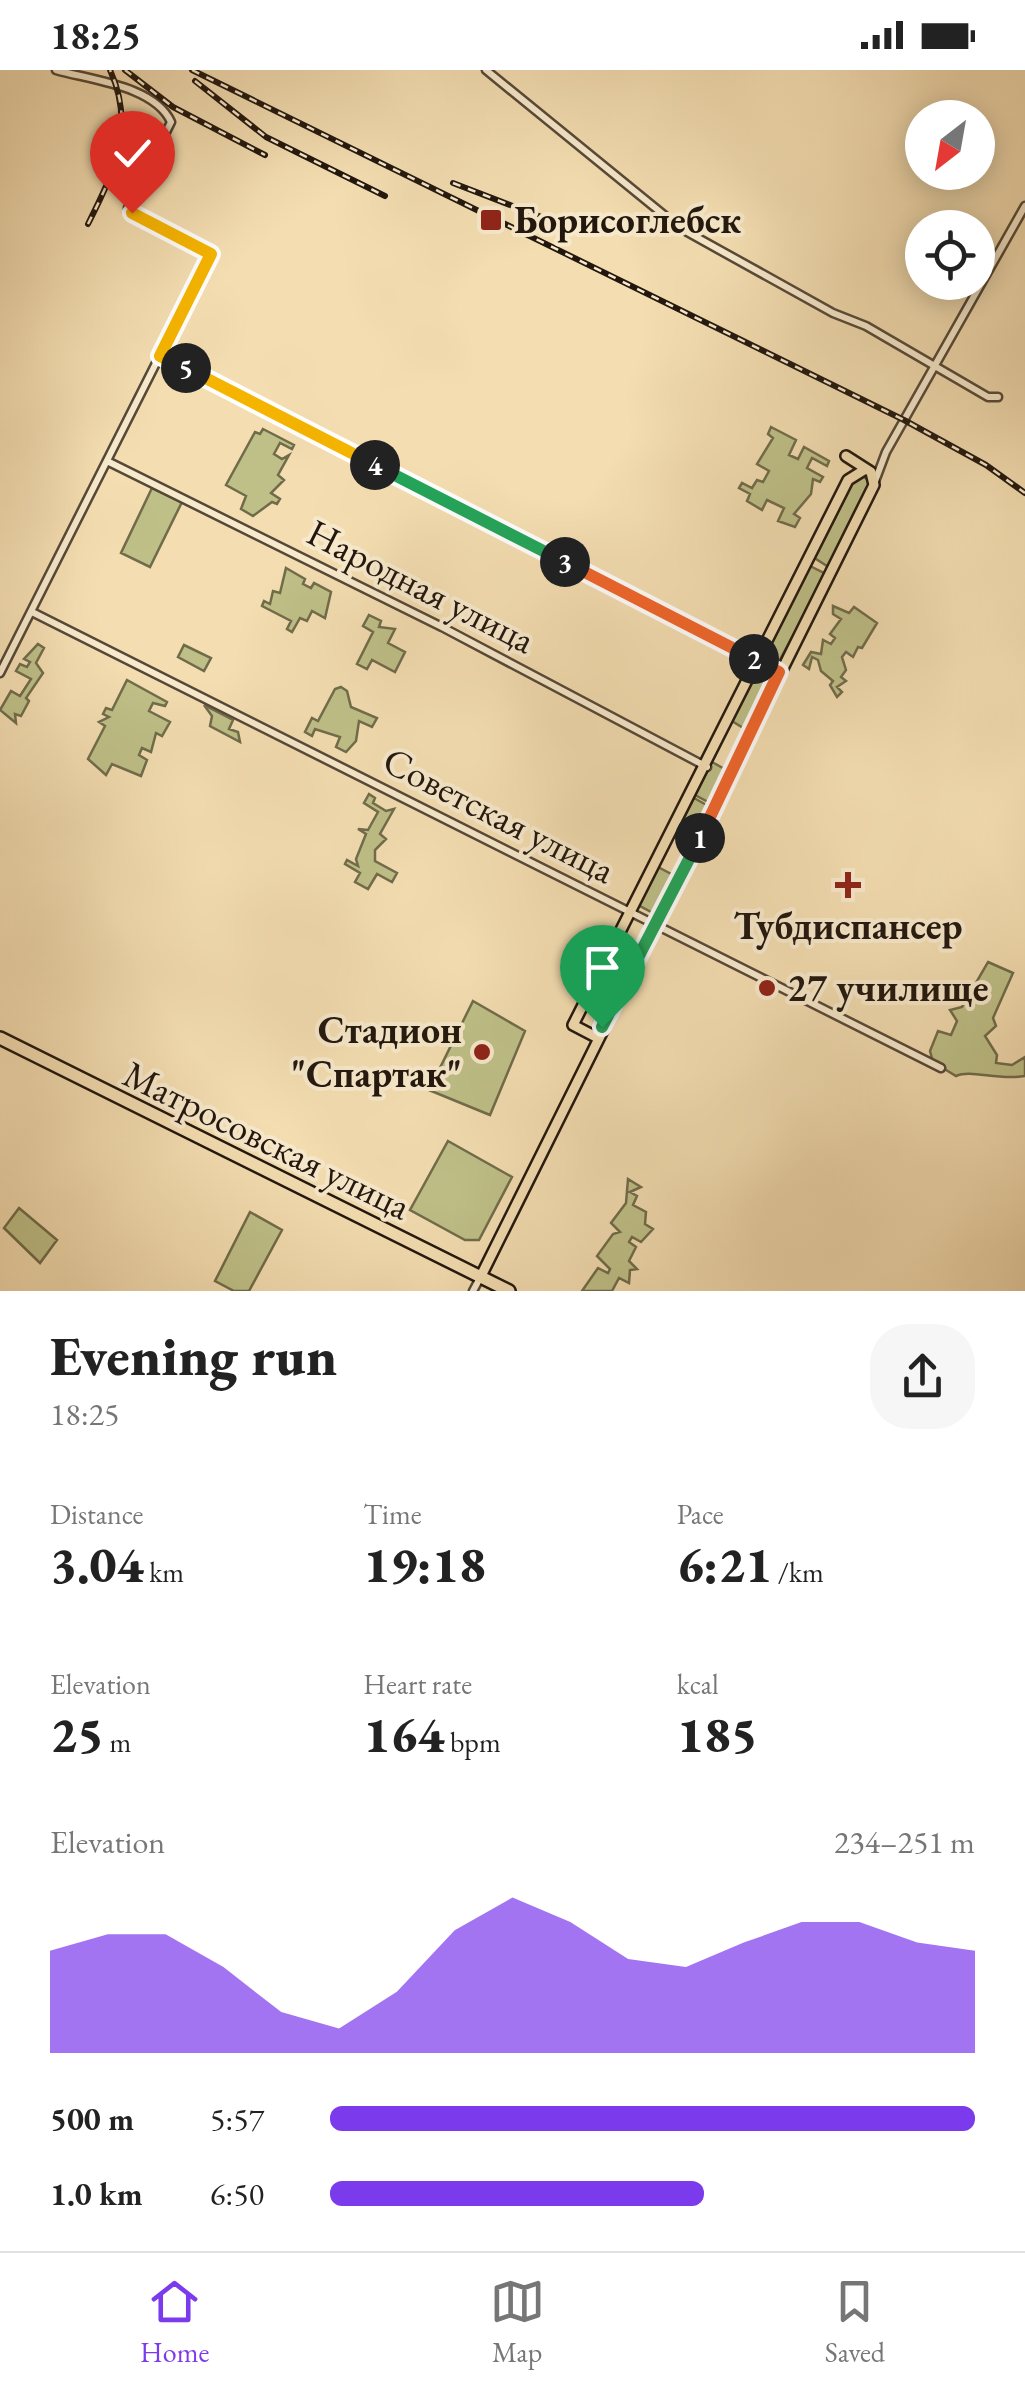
<!DOCTYPE html>
<meta charset="utf-8">
<style>
:root{--surface:#fff;--page:#f6f6f6;--text:#222;--muted:#767676;--line:#e0e0e0;--accent:#7c3aed}
body{margin:0;font-family:"EB Garamond",serif;background:var(--page);color:var(--text);height:100vh;display:flex;flex-direction:column;font-size:38px;white-space:nowrap}
*{box-sizing:border-box;margin:0}
p{font-size:32px;color:var(--muted)}
.icon{flex:none;width:55px;height:55px;fill:none;stroke:currentColor;stroke-width:2;stroke-linecap:round;stroke-linejoin:round}
.map{position:relative;height:1221px;overflow:hidden}
.side{display:flex;flex-direction:column;background:var(--surface);flex:1}
.side>*{flex:none}
.needle{width:65px;rotate:211deg}
.fabs{position:absolute;left:905px;top:30px;display:grid;gap:20px}
.fabs a{display:grid;place-items:center;width:90px;height:90px;border-radius:50%;background:var(--surface);box-shadow:0 5px 25px #0003;font-size:50px}
.pin{position:absolute;display:grid;place-items:center;width:85px;height:85px;color:#fff;margin:-102px -42px;border-radius:50% 50% 50% 0;rotate:-45deg;box-shadow:0 0 10px #0007}
.pin .icon{rotate:45deg}
.km{position:absolute;width:50px;height:50px;margin:-25px;border-radius:50%;background:#222;color:#fff;font-size:28px;line-height:50px;text-align:center}
.round{display:grid;place-items:center;flex:none;width:105px;height:105px;border-radius:40px;background:var(--page)}
.summary{display:flex;align-items:center;justify-content:space-between;height:170px;padding:0 50px}
h1{font-size:55px;font-weight:800;line-height:75px}
.metrics{display:grid;grid-template-columns:repeat(3,1fr);gap:15px;height:170px;padding:10px 50px}
.metrics div{display:grid;align-content:center}
.metrics b{font-size:50px;font-weight:800}
.metrics small{font-size:28px;font-weight:400}
.metrics p{font-size:28px}
.chart{height:280px;padding:20px 50px}
.chart p{display:flex;justify-content:space-between}
.chart svg{width:100%;height:180px;margin-top:10px;fill:var(--accent);opacity:.7}
ul{padding:0 50px;list-style:none;font-size:32px}
li{display:grid;grid-template-columns:160px 120px 1fr;align-items:center;height:75px}
li i{height:25px;border-radius:12px;background:var(--accent)}
.status{display:flex;justify-content:space-between;align-items:center;height:70px;padding:0 50px;background:var(--surface);direction:ltr}
.status svg{height:28px;fill:currentColor}
.tab-bar{display:flex;justify-content:space-around;align-items:center;height:140px;border-top:2px solid var(--line);background:var(--surface);font-size:28px;color:var(--muted)}
.tab-bar a{display:grid;justify-items:center;gap:5px}
.tab-bar .active{color:var(--accent)}
.map>svg:first-child{display:block}
.green{fill:#bfc088;stroke:#706c4b;stroke-width:2.5}
.lines{fill:none;stroke-linecap:round;stroke-linejoin:round}
.minor-casing{stroke:#564837;stroke-width:11}
.major-casing{stroke:#22170e;stroke-width:14}
.highway-casing{stroke:#22170e;stroke-width:16}
.minor{stroke:#f7e9cc;stroke-width:6}
.major{stroke:#f3ddb1;stroke-width:9}
.highway{stroke:#f3ddb1;stroke-width:11}
.rail-casing{stroke:#22170e;stroke-width:6}
.rail{stroke:#f7e9cc;stroke-width:2.5;stroke-dasharray:8;stroke-linecap:butt}
.split-1-casing{stroke:#fff;stroke-width:20}
.split-2-casing{stroke:#fff;stroke-width:20}
.split-3-casing{stroke:#fff;stroke-width:20}
.split-4-casing{stroke:#fff;stroke-width:20}
.split-5-casing{stroke:#fff;stroke-width:20}
.split-6-casing{stroke:#fff;stroke-width:20}
.split-1{stroke:#22a559;stroke-width:12}
.split-2{stroke:#f0652b;stroke-width:12}
.split-3{stroke:#f0652b;stroke-width:12}
.split-4{stroke:#22a559;stroke-width:12}
.split-5{stroke:#f5b400;stroke-width:12}
.split-6{stroke:#f5b400;stroke-width:12}
.poi-dot{fill:#8f2418;stroke:#f7e9cc;stroke-width:4}
.labels{text-anchor:middle;stroke-width:8;stroke-linejoin:round;paint-order:stroke}
.poi-label{font-size:38px;font-weight:bold;fill:#22170e;stroke:#f7e9cc;text-anchor:start}
.street-label{font-size:38px;fill:#22170e;stroke:#f7e9cc}
</style>
<div class="status"><b>18:25</b><svg viewBox="0 0 49 12"><path d="M0 12V9h3v3zM5 12V6h3v6zM10 12V3h3v9zM15 12V0h3v12zM26 1h20v11H26zM47 4h2v5h-2z"/></svg></div>
<div class="map">
<svg width="1025" height="1221" viewBox="0 0 1025 1221">
<rect width="100%" height="100%" fill="#f3ddb1"/>
<filter id="stains"><feTurbulence type="fractalNoise" baseFrequency=".002" numOctaves="4"/><feColorMatrix values="0 0 0 0 .2 0 0 0 0 .09 0 0 0 0 .02 0 0 0 .5 -.17"/></filter>
<radialGradient id="worn" r=".72"><stop offset=".6" stop-color="#630" stop-opacity="0"/><stop offset="1" stop-color="#630" stop-opacity=".3"/></radialGradient>
<path class="green" d="M771 357 796 370 789 385 798 389 804 377 829 391 827 396 812 388 807 398 823 407 820 412 813 409 811 424 794 444 800 448 795 457 778 451 784 438 767 430 762 440 747 431 750 424 739 418 742 413 752 418 757 410 763 412 769 401 757 394 773 368 768 364Z
M263 359 294 375 292 379 280 373 274 384 282 389 289 385 278 405 284 410 271 423 280 429 277 434 272 432 253 446 241 439 246 426 226 415 255 362 260 364Z
M859 402 871 413 830 498 813 487 852 406Z
M152 418 182 432 150 497 121 483Z
M810 496 826 504 776 597 764 588Z
M286 498 305 509 303 514 311 518 314 513 331 522 325 548 312 541 307 551 300 548 292 562 287 559 291 551 262 536 264 531 270 534 273 521 280 523Z
M833 536 849 543 854 537 877 553 862 578 858 577 853 587 846 582 842 587 846 600 841 607 846 611 837 617 842 622 837 627 830 615 833 611 821 601 818 590 812 587 809 599 803 595 811 582 821 584 823 570 831 574 835 568 830 564 841 549 833 544Z
M369 545 381 551 379 557 395 559 388 573 405 582 395 602 372 590 367 599 357 594 373 562 363 556Z
M38 574 44 578 36 593 43 603 26 628 29 631 21 646 15 644 16 653 0 640 11 621 20 626 31 609 16 601 20 594 27 597 30 592 24 589Z
M184 575 211 588 204 601 178 587Z
M761 596 775 606 748 661 732 651Z
M127 610 167 632 165 636 153 633 149 641 170 652 162 666 156 663 151 682 142 678 139 685 147 690 141 706 112 694 106 705 88 689 105 656 99 652 109 647 103 644 106 638 112 640Z
M341 617 347 621 351 637 377 648 372 657 359 651 356 671 346 682 336 677 340 667 315 659 312 666 305 662 312 648 318 651 335 619Z
M204 635 233 650 229 659 238 662 240 672 210 656 212 646Z
M712 692 728 701 712 734 695 725Z
M369 724 375 728 373 733 386 741 394 739 380 764 386 769 375 780V791L397 803 392 812 377 804 368 819 355 812 360 803 345 794 347 790 358 796 356 789 366 764 358 759 368 760 378 742 364 733Z
M694 728 710 737 694 770 677 761Z
M658 797 675 806 655 844 638 835Z
M618 880 631 889 595 960 599 947 591 929Z
M988 892 1013 903 993 948 996 956 985 966 997 985 996 993 1012 995 1025 987V1006C998 1011 971 999 956 1006L933 992 930 981 938 961 951 965 957 951 950 940 962 937Z
M473 931 525 961 490 1045 429 1020Z
M448 1071 512 1107 479 1170H465L410 1140Z
M628 1109 641 1117 630 1122 637 1126 633 1135 646 1142 645 1154 653 1159 641 1172 632 1167 629 1172 636 1177 629 1191 637 1199 630 1200 629 1213 619 1208 612 1221H582L598 1198 608 1203 610 1199 597 1186 613 1164 620 1162 611 1153 626 1133Z
M19 1138 57 1170 40 1193 4 1158Z
M250 1142 282 1160 249 1221H234L215 1211Z"/>
<g class="lines">
<defs>
<path id="minor" d="M486 0 680 158 833 243 866 256 988 327H998
M160 285 779 602
M107 391 442 557 707 697
M874 414 886 382 1025 136
M32 542 941 998
M0 603 211 184 128 138 171 52C155 16 91 10 56 0
M473 1221 480 1208"/>
<path id="major" d="M596 967 573 955 848 410 864 400
M480 1208 874 415 871 402 846 386"/>
<path id="highway" d="M0 968 509 1221"/>
</defs>
<use href="#minor" class="minor-casing"/>
<use href="#major" class="major-casing"/>
<use href="#highway" class="highway-casing"/>
<use href="#minor" class="minor"/>
<use href="#major" class="major"/>
<use href="#highway" class="highway"/>
<defs>
<path id="rail" d="M125 0 173 37 265 85
M192 0 904 350 986 395 1025 423
M195 11 266 67 385 126
M453 113 544 148
M88 154C114 102 136 57 110 0"/>
</defs>
<use href="#rail" class="rail-casing"/>
<use href="#rail" class="rail"/>
</g>
<g class="lines">
<defs>
<path id="split-1" d="M602 957 700 768"/>
<path id="split-2" d="M700 768 779 602 754 589"/>
<path id="split-3" d="M565 492 754 589"/>
<path id="split-4" d="M375 395 565 492"/>
<path id="split-5" d="M186 298 375 395"/>
<path id="split-6" d="M132 143 211 184 160 286 186 298"/>
</defs>
<use href="#split-1" class="split-1-casing"/>
<use href="#split-2" class="split-2-casing"/>
<use href="#split-3" class="split-3-casing"/>
<use href="#split-4" class="split-4-casing"/>
<use href="#split-5" class="split-5-casing"/>
<use href="#split-6" class="split-6-casing"/>
<use href="#split-1" class="split-1"/>
<use href="#split-2" class="split-2"/>
<use href="#split-3" class="split-3"/>
<use href="#split-4" class="split-4"/>
<use href="#split-5" class="split-5"/>
<use href="#split-6" class="split-6"/>
</g>
<g class="poi-dot">
<rect x="479" y="138" width="24" height="24" rx="5"/>
<path d="M843 800h10v10h10v10h-10v10h-10v-10h-10v-10h10z"/>
<circle cx="767" cy="918" r="10"/>
<circle cx="482" cy="982" r="10"/>
</g>
<g class="labels">
<g class="poi-label">
<text x="514" y="163">Борисоглебск</text>
<text x="848" y="869" text-anchor="middle">Тубдиспансер</text>
<text x="787" y="931">27 училище</text>
<text x="462" y="973" text-anchor="end">Стадион<tspan x="462" dy="44">"Спартак"</tspan></text>
</g>
<g class="street-label">
<text transform="translate(421 516) rotate(27)" y="13">Народная улица</text>
<text transform="translate(499 745) rotate(27)" y="13">Советская улица</text>
<text transform="translate(267 1070) rotate(26)" y="13">Матросовская улица</text>
</g>
</g>
<rect width="100%" height="100%" filter="url(#stains)"/>
<rect width="100%" height="100%" fill="url(#worn)"/>
</svg>
<div class="fabs">
<a><svg class="needle" viewBox="-14 -14 28 28"><path d="M0-13l5 13h-10z" fill="#e53935"/><path d="M0 13l5-13h-10z" fill="#767676"/></svg></a>
<a><svg class="icon" aria-label="locate" viewBox="0 0 24 24"><circle cx="12" cy="12" r="6"/><path d="M12 2v4M12 18v4M2 12h4M18 12h4"/></svg></a>
</div>
<div class="pin" style="left:602px;top:957px;background:#1e9e55"><svg class="icon" aria-label="arrive" viewBox="0 0 24 24"><path d="M6 21V4h12l-3 4 3 4H6"/></svg></div>
<div class="pin" style="left:132px;top:143px;background:#d93025"><svg class="icon" aria-label="check" viewBox="0 0 24 24"><path d="M5 12l5 5 9-10"/></svg></div>
<b class="km" style="left:700px;top:768px">1</b>
<b class="km" style="left:754px;top:589px">2</b>
<b class="km" style="left:565px;top:492px">3</b>
<b class="km" style="left:375px;top:395px">4</b>
<b class="km" style="left:186px;top:298px">5</b>
</div>
<section class="side">
<div class="summary"><div><h1>Evening run</h1><p>18:25</p></div><a class="round"><svg class="icon" aria-label="share" viewBox="0 0 24 24"><path d="M12 15V3M7 8l5-5 5 5M5 13v7h14v-7"/></svg></a></div>
<div class="metrics">
<div><p>Distance</p><b>3.04<small> km</small></b></div>
<div><p>Time</p><b>19:18</b></div>
<div><p>Pace</p><b>6:21<small> /km</small></b></div>
</div>
<div class="metrics">
<div><p>Elevation</p><b>25<small> m</small></b></div>
<div><p>Heart rate</p><b>164<small> bpm</small></b></div>
<div><p>kcal</p><b>185</b></div>
</div>
<div class="chart"><p><span>Elevation</span>234–251 m</p>
<svg viewBox="0 0 160 44" preserveAspectRatio="none"><path d="M0 44V19L10 15L20 15L30 23L40 34L50 38L60 29L70 14L80 6L90 12L100 21L110 23L120 17L130 12L140 12L150 17L160 19V44z"/></svg>
</div>
<ul>
<li><b>500 m</b>5:57<i style="width:100%"></i></li>
<li><b>1.0 km</b>6:50<i style="width:58%"></i></li>
</ul>
</section>
<nav class="tab-bar">
<a class="active"><svg class="icon" aria-label="home" viewBox="0 0 24 24"><path d="M3 11l9-7 9 7M6 9v11h12V9"/></svg>Home</a>
<a><svg class="icon" aria-label="map" viewBox="0 0 24 24"><path d="M3 6l6-2 6 2 6-2v14l-6 2-6-2-6 2zM9 4v14M15 6v14"/></svg>Map</a>
<a><svg class="icon" aria-label="saved" viewBox="0 0 24 24"><path d="M7 4h10v16l-5-4-5 4z"/></svg>Saved</a>
</nav>
